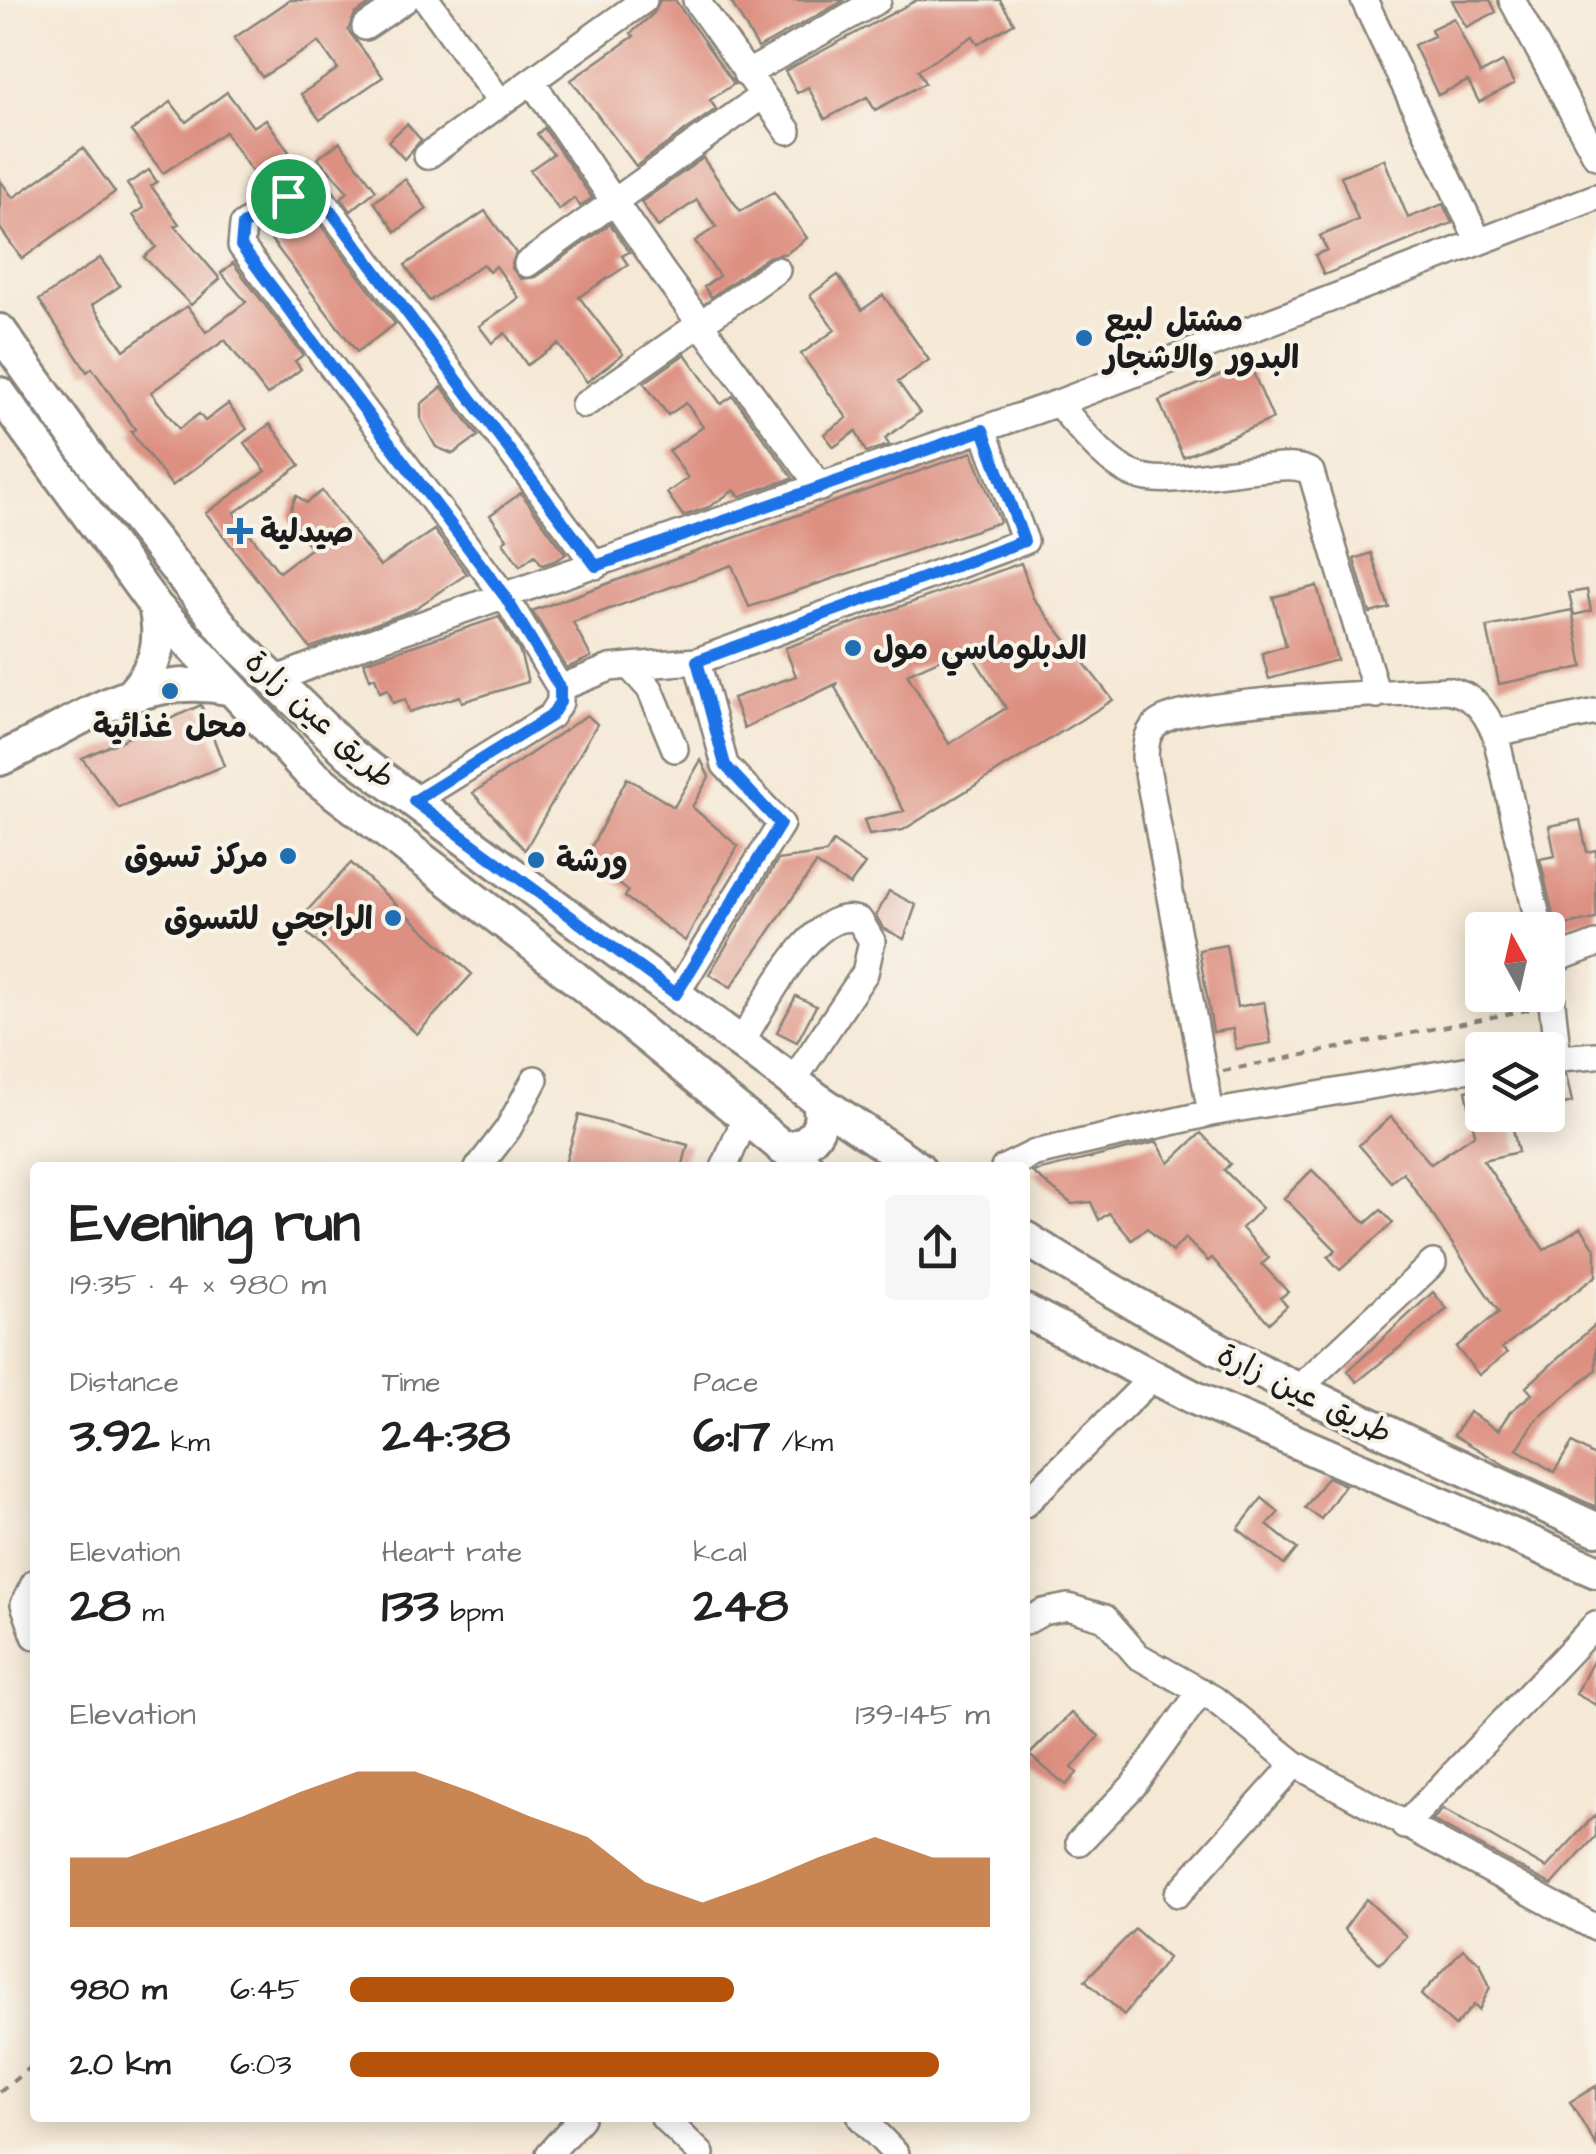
<!DOCTYPE html>
<meta charset="utf-8">
<style>
:root{--surface:#fff;--page:#f6f6f6;--text:#222;--muted:#767676;--accent:#b45309}
body{margin:0;font-family:"Architects Daughter","Playpen Sans Arabic",sans-serif;background:var(--page);color:var(--text);height:100vh;display:flex;flex-direction:column;font-size:38px;white-space:nowrap}
*{box-sizing:border-box;margin:0}
p{font-size:32px;color:var(--muted)}
.icon{flex:none;width:55px;height:55px;fill:none;stroke:currentColor;stroke-width:2;stroke-linecap:round;stroke-linejoin:round}
.map{position:relative;flex:1;overflow:hidden}
.panel{position:absolute;left:30px;top:1162px;width:1000px;height:960px;display:flex;flex-direction:column;background:var(--surface);border-radius:10px;box-shadow:0 5px 25px #0003}
.panel>*{flex:none}
.needle{width:65px;rotate:352deg}
.buttons{position:absolute;left:1465px;top:912px;display:grid;gap:20px}
.buttons a{display:grid;place-items:center;width:100px;height:100px;border-radius:10px;background:var(--surface);box-shadow:0 5px 25px #0003;font-size:50px}
.pin{position:absolute;display:grid;place-items:center;width:85px;height:85px;color:#fff;margin:-42px;border:5px solid #fff;border-radius:50%;box-shadow:0 2px 10px #0007}
.round{display:grid;place-items:center;flex:none;width:105px;height:105px;border-radius:10px;background:var(--page)}
.overview{display:flex;align-items:center;justify-content:space-between;height:170px;padding:0 40px}
h1{font-size:55px;font-weight:800;line-height:75px}
.figures{display:grid;grid-template-columns:repeat(3,1fr);gap:15px;height:170px;padding:10px 40px}
.figures div{display:grid;align-content:center}
.figures b{font-size:50px;font-weight:800}
.figures small{font-size:28px;font-weight:400}
.figures p{font-size:28px}
.chart{height:280px;padding:20px 40px}
.chart p{display:flex;justify-content:space-between}
.chart svg{width:100%;height:180px;margin-top:10px;fill:var(--accent);opacity:.7}
ul{padding:0 40px;list-style:none;font-size:32px}
li{display:grid;grid-template-columns:160px 120px 1fr;align-items:center;height:75px}
li i{height:25px;border-radius:12px;background:var(--accent)}
.map>svg:first-child{display:block}
.building{fill:#dd9082;fill-rule:evenodd}
.lines{fill:none;stroke-linecap:round;stroke-linejoin:round}
.minor-casing{stroke:#888278;stroke-width:30}
.major-casing{stroke:#888278;stroke-width:38}
.path{stroke:#888278;stroke-width:4;stroke-dasharray:8 8;stroke-linecap:butt}
.minor{stroke:#fff;stroke-width:25}
.major{stroke:#fff;stroke-width:32}
.route-casing{stroke:#fff;stroke-width:20}
.route{stroke:#1a73e8;stroke-width:12}
.poi-dot{fill:#1f6fb2;stroke:#f7f3e8;stroke-width:4}
.labels{text-anchor:middle;stroke-width:8;stroke-linejoin:round;paint-order:stroke}
.poi-label{font-size:32px;font-weight:bold;fill:#1c1c1c;stroke:#f7f3e8;text-anchor:start}
.street-label{font-size:32px;fill:#1c1c1c;stroke:#f7f3e8}
</style>
<div class="map">
<svg width="1596" height="2154" viewBox="0 0 1596 2154">
<rect width="100%" height="100%" fill="#f7f3e8"/>
<filter id="ink" filterUnits="userSpaceOnUse"><feTurbulence type="fractalNoise" baseFrequency=".01" numOctaves="2"/><feDisplacementMap in="SourceGraphic" scale="20" xChannelSelector="R" yChannelSelector="G"/><feConvolveMatrix kernelMatrix="1 2 1 2 8 2 1 2 1" color-interpolation-filters="sRGB"/></filter>
<filter id="wash" filterUnits="userSpaceOnUse"><feTurbulence type="fractalNoise" baseFrequency=".0048" numOctaves="4" result="noise"/><feDisplacementMap in="SourceGraphic" scale="40" xChannelSelector="R" yChannelSelector="G"/><feGaussianBlur stdDeviation="2.25" result="paint"/><feColorMatrix in="noise" values="0 0 0 0 0 0 0 0 0 0 0 0 0 0 0 0 0 1.4 0 .05"/><feComposite in="paint" operator="in"/></filter>
<g filter="url(#wash)">
<rect width="100%" height="100%" fill="#f5e8d5"/>
<g id="blocks">
<path class="building" d="M290 0H376L355 14 348 30 383 77 320 120 301 94 338 69 319 42 262 77 234 38Z
M660 0H675L734 84 710 100 716 109 636 166 571 80 634 36 631 33 654 13Z
M730 0H845L758 48Z
M917 0H1000L1014 23 978 44 973 36 918 70 925 83 875 110 867 97 825 119 808 87 797 93 785 71Z
M1452 0H1490L1496 12 1466 27Z
M1454 18 1480 74 1503 62 1514 84 1479 102 1468 81 1438 95 1414 45 1434 36 1431 29Z
M227 92 253 127 266 119 289 152 254 175 225 132 163 173 131 131 171 102 186 122Z
M407 124 421 140 404 159 388 141Z
M544 128 592 198 580 206 574 198 559 210 530 170 553 154 537 134Z
M340 142 376 190 351 211 341 198 348 192 318 158Z
M83 148 115 192 22 259 0 228V180L13 198Z
M703 158 740 211 774 192 807 238 787 253 768 257 711 297 704 287 719 276 695 241 716 227 697 200 658 227 641 202Z
M1384 159 1408 218 1443 204 1452 223 1324 275 1315 255 1327 250 1320 236 1358 220 1341 176Z
M149 170 157 182 151 186 179 224 175 226 220 279 191 305 144 257 156 247 133 215 144 208 127 184Z
M405 179 427 209 396 232 374 202Z
M308 208 395 324 357 352 269 237Z
M485 211 516 253 511 267 521 279 536 277 610 224 629 252 622 256 628 265 579 297 623 354 587 382 558 344 527 365 505 333 492 343 479 326 519 298 496 266 489 272 483 264 429 301 405 265Z
M100 258 120 286 92 305 124 350 187 306 206 332 246 302 221 273 233 263 303 355 295 361 301 369 267 395 225 340 151 392 179 429 199 414 205 421 228 404 247 429 172 486 131 432 135 429 92 368 87 372 39 300Z
M838 275 862 310 883 295 929 360 898 382 920 413 885 438 889 445 866 452 856 431 834 447 824 434 847 418 801 354 835 330 810 295Z
M685 354 721 404 733 396 793 478 740 496 734 490 709 507 683 516 667 493 688 478 669 451 703 427 686 403 668 415 644 383Z
M1249 363 1273 419 1183 457 1159 401Z
M442 387 478 436 453 454 436 447 421 420V404Z
M270 424 300 465 234 513 279 572 311 548 288 517 296 495 306 503 322 491 380 566 434 530 467 574 413 610 310 648 206 513 266 471 244 443Z
M972 452 1000 522 749 607 732 565 573 622 591 657 567 668 532 611Z
M521 493 566 554 557 560 542 565 535 555 520 566 503 542 507 539 490 515Z
M1371 553 1389 608 1370 613 1354 559Z
M1021 563 1033 598 1113 700 903 830 869 835 864 820 904 811 835 687 838 683 744 728 733 698 796 676 785 648ZM967 647 1006 708 949 744 907 674Z
M1317 586 1337 660 1269 679 1262 653 1286 646 1273 597Z
M1587 590 1591 611 1574 615 1569 593Z
M1572 610 1583 667 1499 684 1487 627Z
M499 617 520 652 528 682 462 702 460 696 409 712 405 699 393 703 388 689 380 692 375 677 370 679 364 662Z
M201 705 224 766 119 808 82 758Z
M587 715 597 724 525 850 473 793Z
M701 760 709 777 692 807 738 846 685 941 625 897 628 891 586 857 627 778 674 807Z
M1580 820 1587 852 1596 850V919L1556 927 1540 859 1555 856 1549 826Z
M833 842 865 864 850 885 816 864 731 987 709 974 778 860 826 853Z
M351 863 472 974 417 1034 296 923Z
M889 891 916 905 904 939 883 928 876 916Z
M1226 945 1237 1007 1264 1002 1271 1043 1236 1049 1233 1029 1213 1032 1199 950Z
M796 996 816 1006 797 1042 777 1032Z
M1566 1074 1572 1102 1548 1108V1075Z
M1482 1088V1115H1510L1518 1152 1483 1160 1544 1250 1581 1227 1596 1250V1276L1502 1348 1507 1353 1479 1375 1456 1347 1499 1312 1403 1172 1391 1182 1359 1145 1391 1117 1431 1164 1475 1134 1466 1091Z
M579 1115 688 1145 682 1168H564Z
M1201 1133 1230 1164 1224 1170 1262 1208 1242 1228 1269 1258 1262 1264 1288 1292 1280 1298 1287 1306 1269 1323 1212 1258 1208 1261 1185 1238 1172 1252 1147 1228 1132 1240 1109 1213 1099 1220 1091 1202 1072 1204 1032 1172 1157 1142 1169 1163Z
M1312 1170 1366 1223 1381 1210 1393 1223 1340 1270 1328 1257 1336 1250 1284 1198Z
M1433 1292 1447 1309 1357 1382 1348 1371Z
M1596 1324V1370L1536 1420 1517 1449 1554 1472 1572 1443 1596 1457V1507L1506 1466 1454 1435 1469 1412 1498 1430 1510 1412 1532 1394 1526 1387Z
M1327 1477 1345 1485 1321 1519 1305 1508Z
M1262 1498 1279 1512 1267 1525 1297 1549 1284 1565 1238 1529Z
M1596 1655V1705L1576 1694Z
M1071 1713 1099 1736 1072 1768 1077 1773 1066 1785 1029 1755Z
M1443 1809 1546 1868 1596 1814V1836L1552 1885 1432 1820Z
M1366 1899 1406 1936 1380 1964 1344 1929Z
M1135 1929 1168 1958 1124 2015 1085 1980Z
M1463 1949 1480 1963 1490 1987 1479 2010 1474 2005 1455 2026 1421 1995Z
M1596 2086V2146L1570 2102Z"/>
</g>
</g>
<g filter="url(#ink)">
<use href="#blocks" fill-opacity="0" stroke="#888278" stroke-width="2.5"/>
<g class="lines">
<defs>
<path id="minor" d="M427 0 501 103
M696 0 788 131
M1364 0 1478 240
M1512 0 1596 156
M365 27 405 0
M746 74 878 0
M532 82 664 274 821 488
M427 156 644 0
M527 264 762 96
M1058 403C1139 502 1140 481 1258 469 1276 468 1294 463 1311 472L1377 695
M584 405 777 270
M629 666 697 661
M275 680 362 645 1058 403 1596 197
M560 688 610 668 629 666 650 689 675 749
M1495 733 1596 712
M414 801 551 716 560 702V688L506 598 241 246 243 225C266 210 289 189 316 191L596 566
M1548 962 1596 944
M1548 967 1558 1058
M676 994 781 824 725 765 697 661 1025 541 983 430
M741 1042C763 1009 814 901 860 921L872 941 865 973 793 1081
M1548 1059 1596 1055
M1211 1113 1145 757C1146 744 1146 732 1158 723 1190 699 1396 693 1447 690 1474 695 1484 709 1495 733L1540 930
M478 1168 508 1129 535 1079
M724 1168 745 1119
M1004 1168 1035 1153 1211 1113 1482 1067
M1296 1391 1433 1263
M1025 1504 1152 1378
M35 1582 24 1604 35 1636
M1025 1622 1043 1612 1068 1607 1105 1618 1138 1656 1214 1699 1295 1764 1596 1928
M1404 1826 1596 1624
M1079 1842 1133 1786 1201 1691
M1178 1894 1295 1764
M664 2118 701 2154
M861 2118 896 2154
M549 2154 581 2118"/>
<path id="major" d="M0 331 101 474 233 640 350 754 818 1100 918 1168
M0 394 155 606 312 775 538 948 808 1168
M133 693C157 665 163 642 155 606
M0 759C78 724 138 671 228 688
M782 1148C811 1148 827 1127 818 1100
M1025 1238C1207 1353 1401 1440 1596 1529
M1025 1311 1197 1399 1596 1571"/>
</defs>
<use href="#minor" class="minor-casing"/>
<use href="#major" class="major-casing"/>
<path class="path" d="M1223 1071 1532 1009
M0 2092 35 2063"/>
<use href="#minor" class="minor"/>
<use href="#major" class="major"/>
</g>
</g>
<g class="lines" filter="url(#ink)">
<defs>
<path id="route" d="M302 190 316 191 596 566 983 430 1024 541 697 661 725 765 780 824 676 994 414 801 551 716 560 702V688L506 598 241 246 243 225Z"/>
</defs>
<use href="#route" class="route-casing"/>
<use href="#route" class="route"/>
</g>
<g class="poi-dot">
<circle cx="1084" cy="338" r="10"/>
<path d="M235 516h10v10h10v10h-10v10h-10v-10h-10v-10h10z"/>
<circle cx="853" cy="648" r="10"/>
<circle cx="170" cy="691" r="10"/>
<circle cx="288" cy="856" r="10"/>
<circle cx="536" cy="860" r="10"/>
<circle cx="393" cy="918" r="10"/>
</g>
<g class="labels">
<g class="poi-label">
<text x="1104" y="331">مشتل لبيع<tspan x="1104" dy="37">البدور والاشجار</tspan></text>
<text x="260" y="542">صيدلية</text>
<text x="873" y="659">الدبلوماسي مول</text>
<text x="170" y="737" text-anchor="middle">محل غذائية</text>
<text x="268" y="867" text-anchor="end">مركز تسوق</text>
<text x="556" y="871">ورشة</text>
<text x="373" y="929" text-anchor="end">الراجحي للتسوق</text>
</g>
<g class="street-label">
<text transform="translate(321 719) rotate(42)" y="11">طريق عين زارة</text>
<text transform="translate(1305 1393) rotate(26)" y="11">طريق عين زارة</text>
</g>
</g>
</svg>
<div class="buttons">
<a><svg class="needle" viewBox="-14 -14 28 28"><path d="M0-13l5 13h-10z" fill="#e53935"/><path d="M0 13l5-13h-10z" fill="#767676"/></svg></a>
<a><svg class="icon" aria-label="layers" viewBox="0 0 24 24"><path d="M12 4l9 5-9 5-9-5zM3 14l9 5 9-5"/></svg></a>
</div>
<div class="pin" style="left:288px;top:196px;background:#1e9e55"><svg class="icon" aria-label="arrive" viewBox="0 0 24 24"><path d="M6 21V4h12l-3 4 3 4H6"/></svg></div>
<section class="panel">
<div class="overview"><div><h1>Evening run</h1><p>19:35 · 4 × 980 m</p></div><a class="round"><svg class="icon" aria-label="share" viewBox="0 0 24 24"><path d="M12 15V3M7 8l5-5 5 5M5 13v7h14v-7"/></svg></a></div>
<div class="figures">
<div><p>Distance</p><b>3.92<small> km</small></b></div>
<div><p>Time</p><b>24:38</b></div>
<div><p>Pace</p><b>6:17<small> /km</small></b></div>
</div>
<div class="figures">
<div><p>Elevation</p><b>28<small> m</small></b></div>
<div><p>Heart rate</p><b>133<small> bpm</small></b></div>
<div><p>kcal</p><b>248</b></div>
</div>
<div class="chart"><p><span>Elevation</span>139–145 m</p>
<svg viewBox="0 0 160 44" preserveAspectRatio="none"><path d="M0 44V27L10 27L20 22L30 17L40 11L50 6L60 6L70 11L80 17L90 22L100 33L110 38L120 33L130 27L140 22L150 27L160 27V44z"/></svg>
</div>
<ul>
<li><b>980 m</b>6:45<i style="width:60%"></i></li>
<li><b>2.0 km</b>6:03<i style="width:92%"></i></li>
</ul>
</section>
</div>
